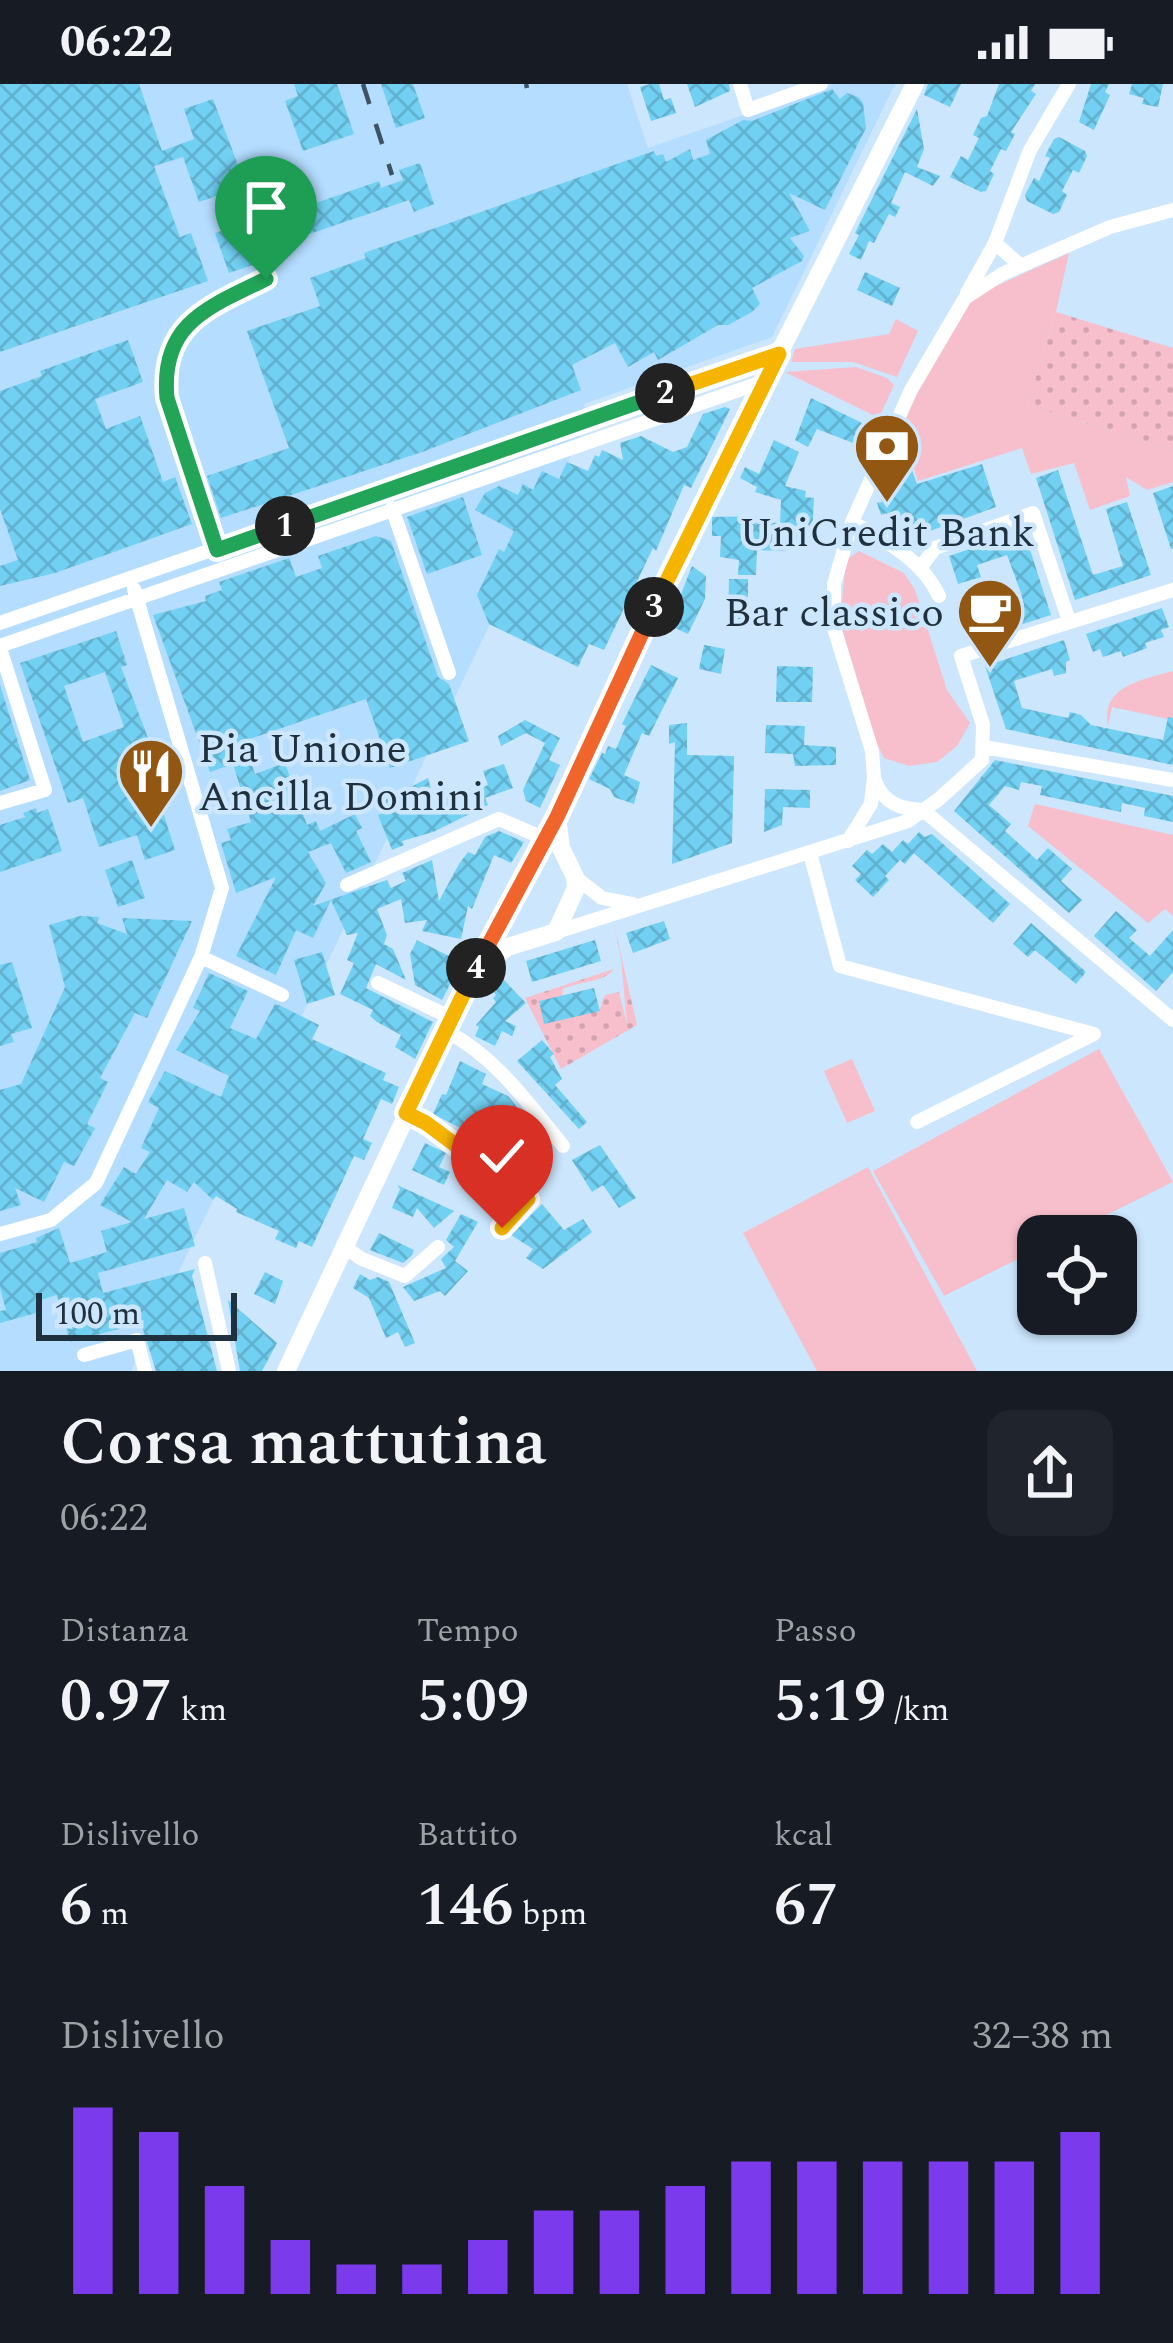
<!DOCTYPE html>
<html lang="it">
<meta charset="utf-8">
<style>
:root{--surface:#171b24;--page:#20242c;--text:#f1f3f6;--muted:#9ea1a6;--accent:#7c3aed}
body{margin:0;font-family:Spectral,serif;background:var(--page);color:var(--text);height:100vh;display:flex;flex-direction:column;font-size:45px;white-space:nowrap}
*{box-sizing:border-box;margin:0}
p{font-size:39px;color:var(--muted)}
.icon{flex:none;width:66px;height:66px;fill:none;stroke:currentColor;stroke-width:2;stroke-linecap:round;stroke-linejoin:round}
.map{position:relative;height:1287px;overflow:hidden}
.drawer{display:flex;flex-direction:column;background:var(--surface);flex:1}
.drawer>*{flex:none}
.tools{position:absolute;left:1017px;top:1131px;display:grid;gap:24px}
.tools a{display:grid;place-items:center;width:120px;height:120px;border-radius:24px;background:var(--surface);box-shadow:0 3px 9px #0004;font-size:60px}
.scale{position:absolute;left:36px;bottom:30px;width:201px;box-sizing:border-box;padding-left:12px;border:6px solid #1f303f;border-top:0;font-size:33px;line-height:42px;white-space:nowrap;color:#1f303f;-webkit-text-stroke:9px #cce6fd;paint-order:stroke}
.pin{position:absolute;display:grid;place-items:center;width:102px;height:102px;color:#fff;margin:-123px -51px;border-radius:50% 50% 50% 0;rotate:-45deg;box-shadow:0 0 12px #0007}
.pin .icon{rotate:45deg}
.km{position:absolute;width:60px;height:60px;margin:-30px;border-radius:50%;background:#222;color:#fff;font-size:33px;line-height:60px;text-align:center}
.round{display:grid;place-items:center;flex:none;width:126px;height:126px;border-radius:24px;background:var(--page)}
.overview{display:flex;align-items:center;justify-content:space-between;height:204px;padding:0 60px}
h1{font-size:66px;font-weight:600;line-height:90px}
.metrics{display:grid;grid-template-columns:repeat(3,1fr);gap:18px;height:204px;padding:12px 60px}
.metrics div{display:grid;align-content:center}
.metrics b{font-size:60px;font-weight:600}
.metrics small{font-size:33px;font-weight:400}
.metrics p{font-size:33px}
.chart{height:336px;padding:24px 60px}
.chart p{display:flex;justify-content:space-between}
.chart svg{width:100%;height:216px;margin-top:12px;stroke:var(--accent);stroke-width:6}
.status{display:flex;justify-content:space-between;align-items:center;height:84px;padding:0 60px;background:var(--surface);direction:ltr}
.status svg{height:33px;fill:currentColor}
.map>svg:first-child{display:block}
.built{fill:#b4ddff}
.grass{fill:url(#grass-dots)}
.park{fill:#f7bfcb}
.building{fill:url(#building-cross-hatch);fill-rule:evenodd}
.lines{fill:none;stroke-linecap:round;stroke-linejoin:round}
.minor{stroke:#fff;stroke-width:14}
.secondary{stroke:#fff;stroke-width:18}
.rail{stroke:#3f5263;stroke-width:4.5;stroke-dasharray:21 21;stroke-linecap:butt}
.split-1-casing{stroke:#fff;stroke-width:24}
.split-2-casing{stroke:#fff;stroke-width:24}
.split-3-casing{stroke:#fff;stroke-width:24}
.split-4-casing{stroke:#fff;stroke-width:24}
.split-5-casing{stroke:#fff;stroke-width:24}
.split-1{stroke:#22a559;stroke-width:15}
.split-2{stroke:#22a559;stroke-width:15}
.split-3{stroke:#f5b400;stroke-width:15}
.split-4{stroke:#f0652b;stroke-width:15}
.split-5{stroke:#f5b400;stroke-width:15}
.labels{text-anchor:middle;stroke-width:9;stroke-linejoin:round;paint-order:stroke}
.poi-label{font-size:42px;fill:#1f303f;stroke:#cce6fd}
</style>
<div class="status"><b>06:22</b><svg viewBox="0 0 49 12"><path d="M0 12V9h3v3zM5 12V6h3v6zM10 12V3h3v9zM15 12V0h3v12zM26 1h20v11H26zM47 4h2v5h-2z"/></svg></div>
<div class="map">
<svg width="1173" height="1287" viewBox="0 0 1173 1287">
<defs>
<pattern id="grass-dots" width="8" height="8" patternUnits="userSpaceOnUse" patternTransform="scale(3)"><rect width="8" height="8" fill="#f7bfcb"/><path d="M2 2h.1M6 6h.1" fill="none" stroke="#d3a4af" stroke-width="1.8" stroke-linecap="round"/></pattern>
<pattern id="building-cross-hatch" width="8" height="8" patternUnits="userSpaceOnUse" patternTransform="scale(3)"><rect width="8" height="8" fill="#72d0f2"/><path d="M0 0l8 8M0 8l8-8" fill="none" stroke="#62b3d1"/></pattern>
</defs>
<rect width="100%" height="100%" fill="#cce6fd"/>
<path class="built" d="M0 0H627L648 64 834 0H895L772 253 584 320 588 336 131 1287H0Z"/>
<path class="grass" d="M1056 228 1173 264V367L1027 321Z
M613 836 637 941 561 985 525 914 614 885C604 899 579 897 563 905L562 912 539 917 544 939 599 927 605 911 619 908 627 940 621 875Z"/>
<path class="park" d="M1069 169 1056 228 1027 321 1173 367V398L1147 406 1126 393 1130 412 1090 426 1074 379 1031 390 1022 364 918 397 910 373 899 376 904 353 898 348 949 238 981 209Z
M896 235 918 247 897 293 853 278H791L795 265 889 250Z
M856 283 887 294 894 301 879 334 785 288Z
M859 467 904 489 915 506 947 606 970 639 957 662 937 678 909 682 884 674 873 652 840 537 846 476Z
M1173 587V636L1112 623 1108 642C1100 602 1142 596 1173 587Z
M1035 720 1173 751V832L1165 825 1148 839 1028 742Z
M1099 965 1173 1098 1064 1152H1038V1165L944 1212 873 1087Z
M852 975 875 1027 847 1039 824 987Z
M868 1083 977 1287H817L743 1149Z"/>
<path class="building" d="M0 0H139L162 67 194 55 184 25 213 15 246 102 199 118 183 73 154 82 180 153 191 149 208 197 0 268Z
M294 0H337L354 50 303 67 285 17 298 12Z
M381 0H413L425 34 396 44Z
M650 0H659L664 16 671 14 676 29 651 37 640 3Z
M687 0H729L730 7 695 23Z
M928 0H961L950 23 924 11Z
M999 0H1035L1031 7 1036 10 1011 48 1015 50 1006 67 1001 65 990 87 994 90 986 107 981 108 950 93 961 72 968 76 979 54 973 51 981 34 987 32Z
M1091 0H1109L1105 8 1110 11 1094 46 1079 38Z
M1132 0H1163L1158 23 1142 20 1144 14 1129 10Z
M832 5 840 15 847 9 858 13 863 19 866 44 825 126 789 109 810 147 790 154 804 172 802 177 752 204 760 220 752 228 728 241H718L658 276 654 268 628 283 615 259 572 281 581 306 425 367 221 434 207 392 289 364 247 247 320 222 310 194 366 174 364 169 654 67 656 72 663 70 666 78 690 65 693 76 710 70 706 56 743 36 752 37Z
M917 25 924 65 917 83 940 92 933 102 905 88 891 119 900 123 895 133 889 130 874 159 869 157 861 176 849 170 859 151 855 149Z
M1059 53 1085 67 1087 72 1079 89 1073 86 1062 107 1067 111 1059 128 1053 130 1027 117 1025 111 1034 94 1039 97 1050 74 1045 72 1054 55Z
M420 79 434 120 414 128 409 116 280 160 284 170 229 189 215 149 270 130 274 140 295 133 293 127 379 97 381 104 403 96 399 86Z
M865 188 900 204 892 222 857 206Z
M128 256 143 298 95 315 106 345 140 332 163 398 175 393 192 440 55 489 0 502V482L18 476 0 425V307L42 292 40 287Z
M811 314 862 339 853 359 817 345 808 363 795 356Z
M725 323 730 325 691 404 684 401 656 467 653 464 604 566 589 560 578 583 489 540 477 511 499 465 504 468 514 447 475 426 485 409 499 402 518 411 523 400 533 406 542 387 559 395 567 378 588 387 595 371 599 373 602 366 623 376 620 359 641 352 673 368 687 363 703 330Z
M774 356 799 368 785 402 806 407 805 413 814 414 812 451 807 450 806 461 786 460V467L757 466 756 491H738L739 476 720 473 721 452H712V433L758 432V438L780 439 781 416 755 408 757 403 740 394 745 383 759 390Z
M908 375 917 400 982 380 996 423 919 451 917 445 904 444 902 437 888 436 886 429 881 431 877 419 882 418 880 411 889 408 884 393 888 384Z
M1058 386 1093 491 1123 482 1106 425 1127 418 1151 491 1075 516 1036 394Z
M1173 402V465H1171L1153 409Z
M463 413 482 471 427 490 407 433Z
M1024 447 1051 531 976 555 967 527 989 519 993 531 1024 521 1021 509 1007 471 977 481 981 493 958 500 949 472Z
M376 452 391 457 438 593 449 600 469 657 390 684 366 615 244 657 255 690 285 679 307 741 316 737 320 747 355 730 362 744 356 747 371 778 346 789 331 759 308 768 326 799 313 822 387 796 391 804 406 797 402 789 432 776 439 817 459 780 468 768 475 771 485 753 499 747 524 758 511 779 494 771 472 825 468 822 461 855 422 847 427 836 405 839 401 815 377 825 387 851 384 860 393 865 406 896 376 880 366 904 433 938 415 975 395 963 401 951 377 938 370 932 373 926 340 910 354 879 347 876 358 849 347 851 331 816 313 854 296 846 276 891 236 872 276 793 236 809 221 759 231 756 227 745 251 738 233 680 210 688 153 531 206 517 205 512 222 506 219 498 289 474 296 493 322 484 318 472Z
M692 482 706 492 705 515 688 550 669 541Z
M729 495H748V537H728Z
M1162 524 1169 543 1161 546 1164 553 1145 559 1147 564 1123 573 1121 567 1103 573 1100 565 1093 568 1086 550Z
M116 547 127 581 121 583 161 688 151 691 175 766 145 776 137 751 99 763 83 714 68 719 20 579ZM105 588 124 643 83 658 64 602Z
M1064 556 1070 576 1066 578V589L1054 592 1052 585 1014 597 1022 624 1068 634 1070 628 1081 631 1091 641 1163 656 1168 633 1173 634V681L1006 645 985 582Z
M704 561 725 565 721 590 699 585Z
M651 581 678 594 649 652 642 649 624 691 640 698 634 720 614 713 610 705 589 695 602 669 605 670 608 662 616 665 626 642 622 640Z
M777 582 813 583 812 618H776Z
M0 601 30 696 0 707Z
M525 636 560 654 549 676 560 681 540 724 526 717 523 706 545 659 526 649 501 662 498 652Z
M687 639V671L734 672 732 759 672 780 675 658 669 660V641Z
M766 641 805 642 804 661 836 663V681L795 682 793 670 765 669Z
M995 676 1173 712V738L1144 732 1145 724 1122 719 1121 728 1040 711 1042 702 1021 698 1019 706 1005 702 989 721 1011 740 1005 747 1037 776 1048 764 1072 785 1061 797 1082 816 1069 829 954 727Z
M504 680 513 704 485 714 488 721 433 748 402 757 404 761 392 766 378 731 385 728 381 718 428 694 435 719 467 705 468 709 488 701 483 687Z
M765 705 810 706V724L783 723 782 741 764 748Z
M36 724 37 729 48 725 62 767 0 788V741L25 733 23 729Z
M919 748 925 753 932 750 1010 820 993 839 914 769 905 780 900 776 885 792 889 796 873 813 855 796 861 790 852 782 867 766 872 770 883 760 892 768 903 756 908 760Z
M132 776 145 814 118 823 105 786Z
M1116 827 1137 846 1129 854 1150 872 1173 846V888L1156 907 1094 852Z
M80 832 99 833 97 839 127 850 122 834 192 837 147 934 135 929 100 994 108 998 87 1040 95 1044 74 1082 64 1078 44 1118 15 1104 21 1121 0 1127V1006L21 1000 65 903 49 841Z
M664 837 670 855 633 869 626 849Z
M1031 839 1086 888 1076 900 1035 866 1028 873 1013 860Z
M417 856 461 878 442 916 415 901 410 870Z
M595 856 601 877 532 898 526 877Z
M322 868 335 911 307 920 294 876Z
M12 878 32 944 11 950 14 958 0 962V881Z
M209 889 248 907 230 944 256 955 275 920 281 922 319 941 312 955 386 989 383 996 399 1003 392 1020 381 1015 363 1055 372 1059 364 1076 354 1072 312 1163 299 1157 296 1164 275 1155 279 1147 236 1128 237 1125 216 1112 213 1116 194 1098 187 1108 167 1096 144 1135 184 1124 195 1162 98 1189 103 1209 195 1185 192 1192 217 1287H156L141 1239 70 1258 57 1211 37 1217 40 1228 0 1239V1227L6 1226 0 1204V1169L37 1158 36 1154 59 1144 70 1179 107 1168 101 1147 132 1138 100 1121 124 1083 136 1090 150 1068 141 1064 159 1024 148 1018 165 987 221 1013 229 992 176 966 200 927 193 924Z
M502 894 526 919 505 937 516 942 512 952 502 947 495 962 475 952 479 943 476 941 496 918 493 914 496 911 490 903Z
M594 904 600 927 544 940 539 917Z
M542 956 554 970 550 973 562 995 555 1001 587 1038 579 1045 517 977Z
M460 977 486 990 482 1000 508 1012 534 1044 530 1052 513 1044 495 1074 473 1060 474 1051 433 1030 442 1010 446 1011Z
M425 1059 446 1069 439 1083 450 1088 444 1101 412 1086Z
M600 1061 636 1114 619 1124 603 1101 592 1108 572 1076Z
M397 1101 408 1106 454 1127 434 1144 417 1124 413 1133 392 1124 400 1105Z
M542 1120 564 1146 583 1135 592 1148 543 1185 526 1174 533 1165 511 1151Z
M461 1130 478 1138 455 1177 468 1187 445 1212 440 1207 414 1217 403 1203 446 1184 441 1175 454 1163 446 1156Z
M379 1149 414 1166 412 1171 403 1179 370 1166Z
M265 1188 283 1197 275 1220 254 1210Z
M360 1190 370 1196 378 1193 389 1198 415 1259 405 1263 398 1248 386 1254 369 1214 353 1204Z
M228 1216 277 1259 262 1287H240Z"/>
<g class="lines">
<path class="minor" d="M740 0 748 26 821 0
M995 159 1030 66 1069 0
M967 209 995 159 1021 182
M392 424 449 589
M852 438C886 458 922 475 939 512
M217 466 167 314C159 239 209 223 266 195
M920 484 935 464 1033 429 1069 537
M0 539 779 270
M0 562 765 297
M0 564 45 706 0 719
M984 663 1173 696
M875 697C884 720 901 725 923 726
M923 726 1173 936
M848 757 871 720 874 693 872 667 834 544V500L852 438 911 306 965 214 1002 190 1110 143 1173 126
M810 769 840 882 1094 950 917 1038
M575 793 602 814 633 820
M347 801 499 735 543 754
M556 848 908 737 939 715 982 676 983 641 961 572 1173 506
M201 873 282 911
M378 899 452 934
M446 947C496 973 528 1019 563 1062
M406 1029 426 1039 528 1115 502 1144
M0 1150 51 1136 96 1099 201 873 222 804 134 505
M343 1162 362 1175 405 1192 438 1163
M205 1179 229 1287
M84 1271 137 1256 145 1287"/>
<path class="secondary" d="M481 880 508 863 556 848 576 804 575 793 561 764 557 733
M286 1287 477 882 557 733 693 440 915 0"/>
<path class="rail" d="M363 0 392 91
M526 0 527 4"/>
</g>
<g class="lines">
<defs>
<path id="split-1" d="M266 195C209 223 160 239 167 314L217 466 285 442"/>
<path id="split-2" d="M285 442 665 309"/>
<path id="split-3" d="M654 523 779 270 665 309"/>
<path id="split-4" d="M476 884 557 733 654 523"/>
<path id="split-5" d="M476 884 406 1029 426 1039 528 1115 502 1144"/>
</defs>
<use href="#split-1" class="split-1-casing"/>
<use href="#split-2" class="split-2-casing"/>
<use href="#split-3" class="split-3-casing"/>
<use href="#split-4" class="split-4-casing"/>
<use href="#split-5" class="split-5-casing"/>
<use href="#split-1" class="split-1"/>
<use href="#split-2" class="split-2"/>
<use href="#split-3" class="split-3"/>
<use href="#split-4" class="split-4"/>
<use href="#split-5" class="split-5"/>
</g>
<defs>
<symbol id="bank-pin" viewBox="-11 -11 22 30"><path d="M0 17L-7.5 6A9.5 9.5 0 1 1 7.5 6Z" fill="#915713" stroke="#cce6fd"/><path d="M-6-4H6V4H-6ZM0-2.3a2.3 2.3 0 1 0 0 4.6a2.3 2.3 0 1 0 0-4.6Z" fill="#fff"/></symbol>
<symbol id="cafe-pin" viewBox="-11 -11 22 30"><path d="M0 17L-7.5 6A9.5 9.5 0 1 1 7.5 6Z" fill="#915713" stroke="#cce6fd"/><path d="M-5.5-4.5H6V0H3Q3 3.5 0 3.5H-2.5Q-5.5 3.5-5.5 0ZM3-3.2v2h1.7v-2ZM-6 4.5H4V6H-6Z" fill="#fff"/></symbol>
<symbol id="restaurant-pin" viewBox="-11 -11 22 30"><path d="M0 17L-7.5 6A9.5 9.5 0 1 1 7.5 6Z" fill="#915713" stroke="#cce6fd"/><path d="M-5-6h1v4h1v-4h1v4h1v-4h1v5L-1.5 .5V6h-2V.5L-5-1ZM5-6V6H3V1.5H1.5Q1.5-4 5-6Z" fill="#fff"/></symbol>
</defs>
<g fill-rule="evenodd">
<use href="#bank-pin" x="849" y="324" width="76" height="104"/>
<use href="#cafe-pin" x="952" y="489" width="76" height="104"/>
<use href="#restaurant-pin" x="113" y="649" width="76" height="104"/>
</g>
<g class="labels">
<g class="poi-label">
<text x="887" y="462">UniCredit Bank</text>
<text x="944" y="542" text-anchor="end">Bar classico</text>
<text x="198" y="678" text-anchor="start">Pia Unione<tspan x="198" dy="48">Ancilla Domini</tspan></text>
</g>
</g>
</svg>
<div class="tools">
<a><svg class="icon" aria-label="locate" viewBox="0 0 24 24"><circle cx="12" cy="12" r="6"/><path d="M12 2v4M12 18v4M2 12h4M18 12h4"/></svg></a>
</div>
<div class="scale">100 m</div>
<div class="pin" style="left:266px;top:195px;background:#1e9e55"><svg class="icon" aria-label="arrive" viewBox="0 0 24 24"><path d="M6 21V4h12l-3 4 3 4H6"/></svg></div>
<div class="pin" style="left:502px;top:1144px;background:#d93025"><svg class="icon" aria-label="check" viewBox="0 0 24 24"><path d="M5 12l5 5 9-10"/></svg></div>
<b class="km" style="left:285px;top:442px">1</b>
<b class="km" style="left:665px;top:309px">2</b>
<b class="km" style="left:654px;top:523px">3</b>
<b class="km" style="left:476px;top:884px">4</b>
</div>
<section class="drawer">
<div class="overview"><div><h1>Corsa mattutina</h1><p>06:22</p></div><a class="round"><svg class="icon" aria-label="share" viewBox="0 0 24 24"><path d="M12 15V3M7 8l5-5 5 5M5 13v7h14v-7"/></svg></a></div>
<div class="metrics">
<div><p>Distanza</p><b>0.97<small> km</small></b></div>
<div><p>Tempo</p><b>5:09</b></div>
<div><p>Passo</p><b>5:19<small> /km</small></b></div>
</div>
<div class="metrics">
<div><p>Dislivello</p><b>6<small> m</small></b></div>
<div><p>Battito</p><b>146<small> bpm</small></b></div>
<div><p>kcal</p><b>67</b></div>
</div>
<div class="chart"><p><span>Dislivello</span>32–38 m</p>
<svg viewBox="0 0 160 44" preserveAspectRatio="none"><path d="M5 44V6M15 44V11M25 44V22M35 44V33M45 44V38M55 44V38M65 44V33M75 44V27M85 44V27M95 44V22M105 44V17M115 44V17M125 44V17M135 44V17M145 44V17M155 44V11"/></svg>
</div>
</section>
